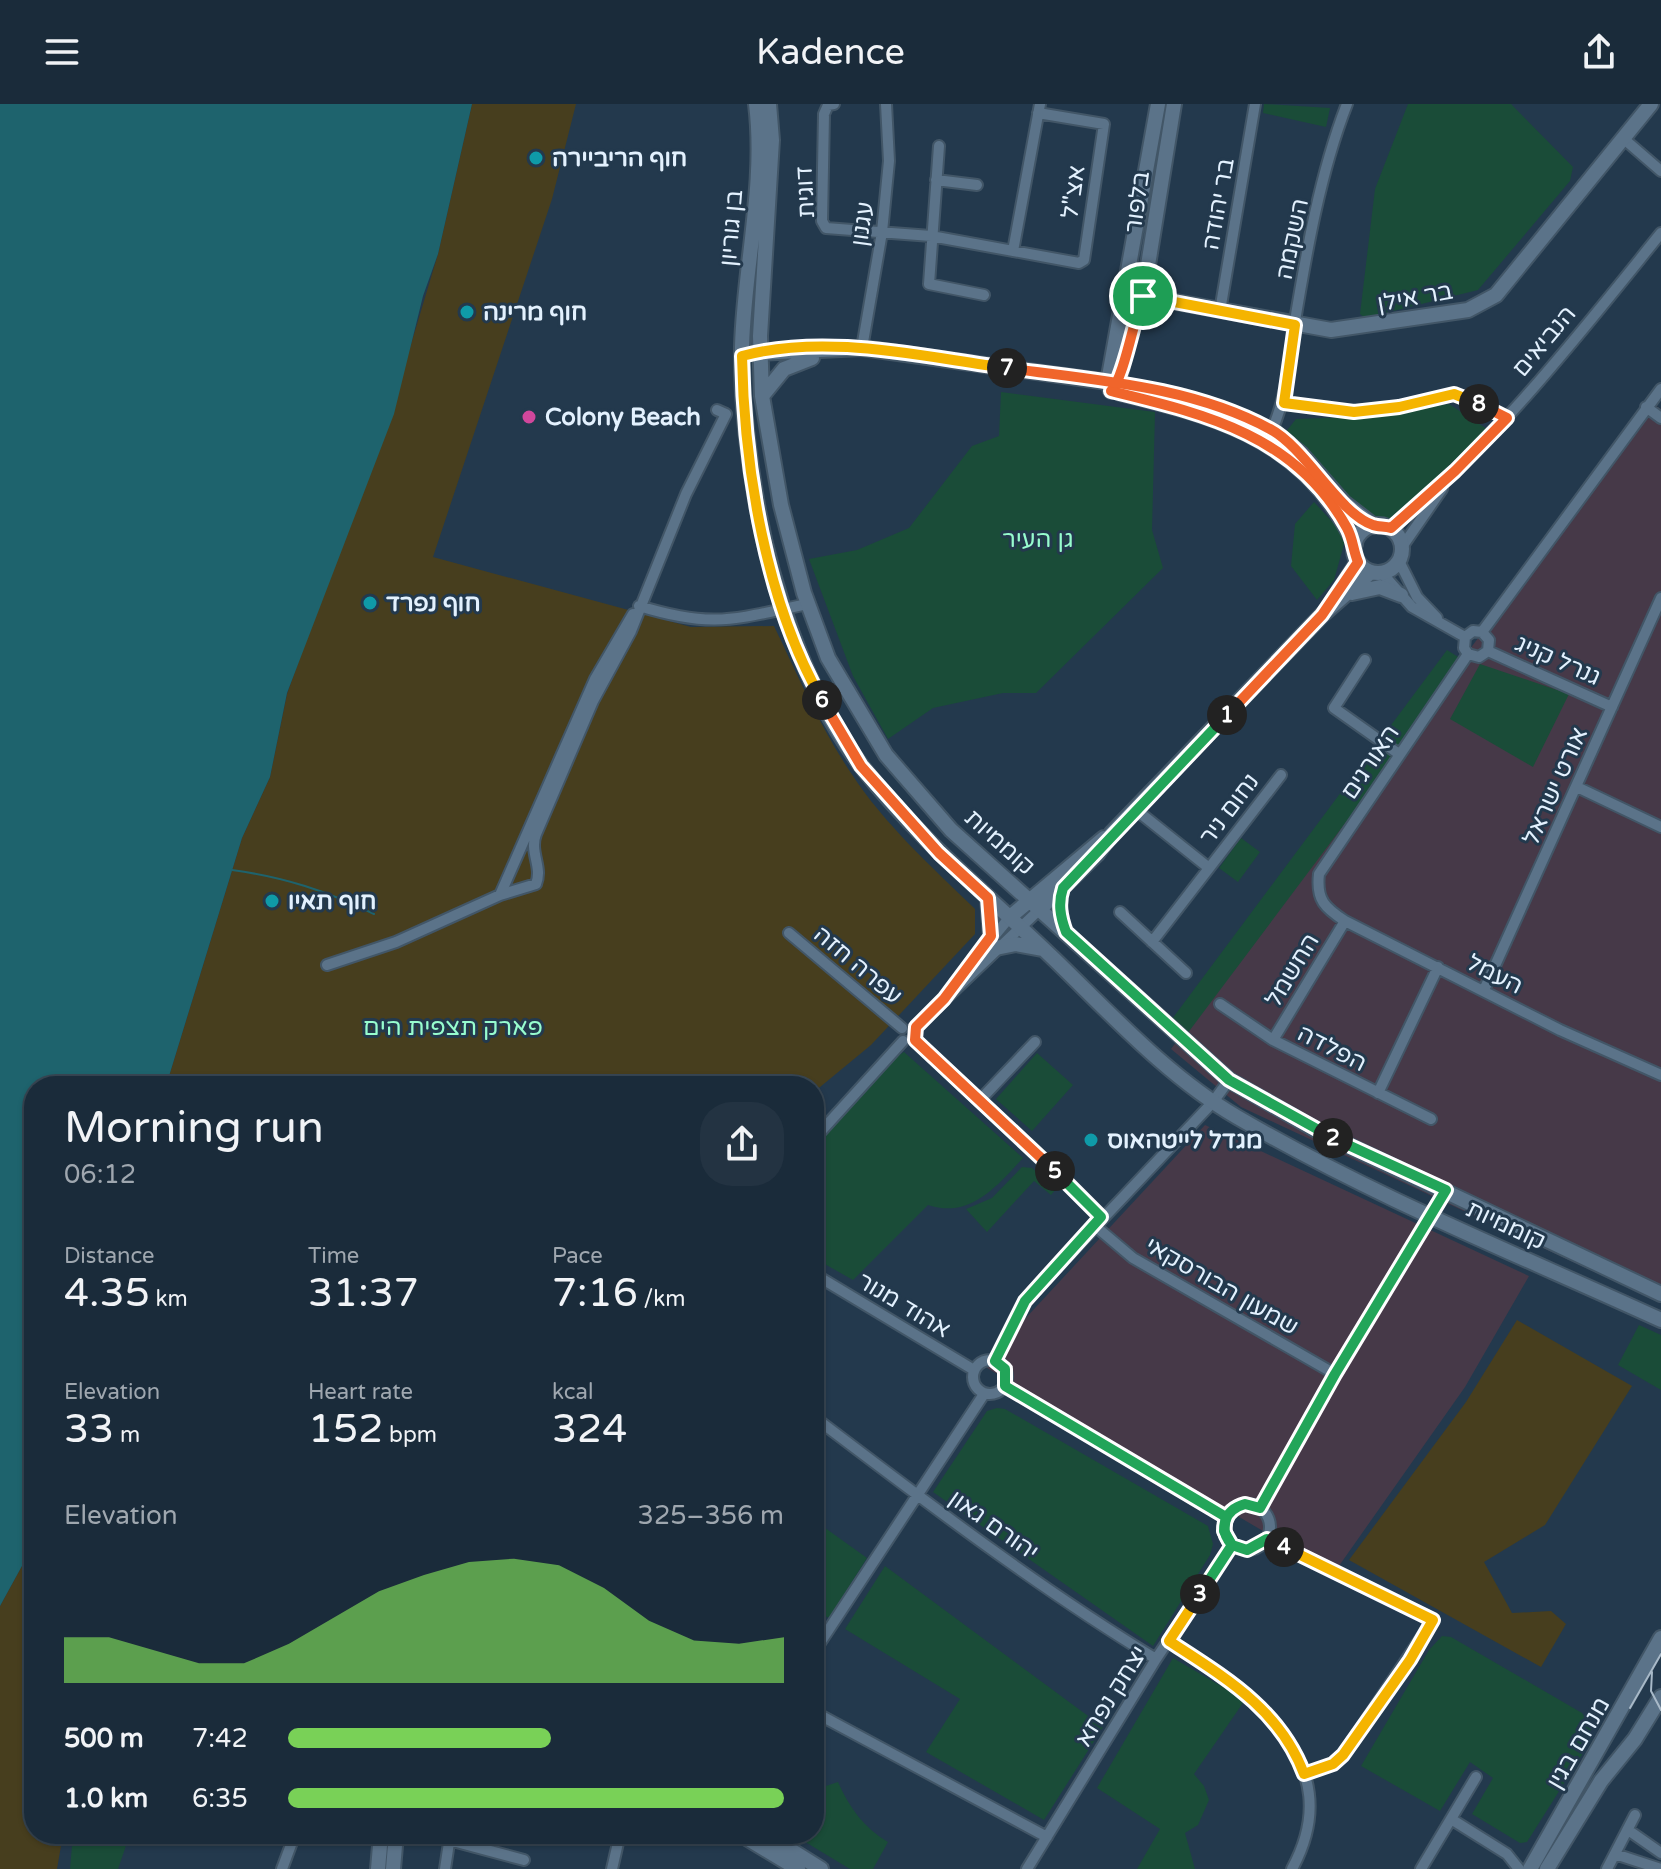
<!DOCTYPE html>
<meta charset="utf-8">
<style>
:root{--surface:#1a2b3a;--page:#233342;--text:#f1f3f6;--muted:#9fa7af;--line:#384754;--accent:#79d157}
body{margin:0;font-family:"Varela Round","Noto Sans Hebrew",sans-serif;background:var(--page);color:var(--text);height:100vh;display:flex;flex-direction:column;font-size:30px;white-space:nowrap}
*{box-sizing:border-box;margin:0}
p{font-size:26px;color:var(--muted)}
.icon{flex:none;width:44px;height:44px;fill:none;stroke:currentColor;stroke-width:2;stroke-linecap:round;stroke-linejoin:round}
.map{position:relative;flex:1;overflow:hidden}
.sheet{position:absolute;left:24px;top:972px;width:800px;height:768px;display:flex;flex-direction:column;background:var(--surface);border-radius:32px;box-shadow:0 2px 6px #0004,0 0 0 2px var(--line)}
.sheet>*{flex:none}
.pin{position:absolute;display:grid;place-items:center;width:68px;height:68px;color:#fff;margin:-34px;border:4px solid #fff;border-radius:50%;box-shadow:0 2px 8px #0007}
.km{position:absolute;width:40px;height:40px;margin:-20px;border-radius:50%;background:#222;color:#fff;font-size:22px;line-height:40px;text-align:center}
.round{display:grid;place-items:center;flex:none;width:84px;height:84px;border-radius:32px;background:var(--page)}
.overview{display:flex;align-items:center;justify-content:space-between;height:136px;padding:0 40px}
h1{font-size:44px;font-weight:600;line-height:60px}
.figures{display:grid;grid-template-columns:repeat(3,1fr);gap:12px;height:136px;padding:8px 40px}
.figures div{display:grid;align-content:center}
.figures b{font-size:40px;font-weight:600}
.figures small{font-size:22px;font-weight:400}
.figures p{font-size:22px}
.chart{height:224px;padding:16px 40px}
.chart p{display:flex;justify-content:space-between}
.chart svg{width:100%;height:144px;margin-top:8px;fill:var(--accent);opacity:.7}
ul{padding:0 40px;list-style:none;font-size:26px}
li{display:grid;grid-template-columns:128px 96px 1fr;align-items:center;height:60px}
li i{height:20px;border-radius:10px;background:var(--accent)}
header{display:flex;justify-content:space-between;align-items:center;height:104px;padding:0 40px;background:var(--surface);font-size:36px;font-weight:600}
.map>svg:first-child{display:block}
.industrial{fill:#463948}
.green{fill:#1a4c38}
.sand{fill:#473e1e}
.water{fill:#1e636d}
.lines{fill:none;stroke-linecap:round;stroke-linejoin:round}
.stream{stroke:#1e636d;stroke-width:2}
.street-casing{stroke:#425667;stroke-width:14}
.secondary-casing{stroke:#425667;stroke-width:18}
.street{stroke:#5b7389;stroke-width:10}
.secondary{stroke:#5b7389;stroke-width:14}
.tram{stroke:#a8b9c8;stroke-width:2}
.split-1-casing{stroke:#fff;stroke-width:16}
.split-2-casing{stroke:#fff;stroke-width:16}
.split-3-casing{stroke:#fff;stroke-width:16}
.split-4-casing{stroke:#fff;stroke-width:16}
.split-5-casing{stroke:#fff;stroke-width:16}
.split-6-casing{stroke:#fff;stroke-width:16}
.split-7-casing{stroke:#fff;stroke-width:16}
.split-8-casing{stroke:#fff;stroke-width:16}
.split-9-casing{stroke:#fff;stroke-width:16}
.split-1{stroke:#f0652b;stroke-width:10}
.split-2{stroke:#22a559;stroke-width:10}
.split-3{stroke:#22a559;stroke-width:10}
.split-4{stroke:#f5b400;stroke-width:10}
.split-5{stroke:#22a559;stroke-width:10}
.split-6{stroke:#f0652b;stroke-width:10}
.split-7{stroke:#f5b400;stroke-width:10}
.split-8{stroke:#f0652b;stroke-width:10}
.split-9{stroke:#f5b400;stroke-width:10}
.culture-dot{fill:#0f9aa8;stroke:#23394d;stroke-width:3}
.hotel-dot{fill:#d1479c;stroke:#23394d;stroke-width:3}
.labels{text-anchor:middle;stroke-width:6;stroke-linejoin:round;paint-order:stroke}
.poi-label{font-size:24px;font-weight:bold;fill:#e3f1fe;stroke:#23394d;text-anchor:start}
.street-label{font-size:24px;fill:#e3f1fe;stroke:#23394d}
.park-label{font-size:24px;fill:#97fcce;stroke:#23394d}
</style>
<header><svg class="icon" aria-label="menu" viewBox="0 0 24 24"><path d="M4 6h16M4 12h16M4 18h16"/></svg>Kadence<svg class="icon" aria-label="share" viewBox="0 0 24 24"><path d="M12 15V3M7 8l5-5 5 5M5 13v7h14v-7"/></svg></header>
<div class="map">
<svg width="1661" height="1765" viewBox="0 0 1661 1765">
<rect width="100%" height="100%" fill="#23394d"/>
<path class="industrial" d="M1653 300 1661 305V1199L1241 1003 1171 945Z
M1205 1021 1529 1172 1465 1283 1334 1469 982 1261Z"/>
<path class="green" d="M1264 0 1330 4 1326 23 1263 9Z
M1408 0H1511L1573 63 1570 77 1478 186 1365 214 1360 210 1375 85Z
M1001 288 1155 308 1152 426 1163 464 1036 589H1003L933 604 888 635 853 572 809 455 857 446 909 424 972 342 999 332Z
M1449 300 1487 325 1394 414 1373 416 1356 406 1284 330 1296 315 1355 313Z
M1314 398 1346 433 1334 476 1317 496 1291 462 1295 420Z
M1447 546 1466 558 1187 930 1172 915Z
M1480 560 1569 590 1533 663 1450 615Z
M1241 734 1260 748 1238 778 1219 764Z
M904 948 1023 1054C997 1082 970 1115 928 1101L853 1176 814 1154V1040L893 955Z
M1037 949 1073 981 1032 1027 996 995Z
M1022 1063 1032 1064 1056 1085 1051 1091 1034 1077 987 1128 966 1105 992 1094Z
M1639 1221 1661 1231V1286L1618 1261Z
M997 1304 1005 1305 1208 1422 1213 1440 1210 1451 1153 1542 933 1388 987 1307Z
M814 1416 867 1454 829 1514 814 1506Z
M885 1462 1103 1623 1044 1716 926 1648 960 1595 845 1525Z
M1442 1532 1451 1533 1582 1609 1590 1619 1592 1635 1527 1738 1520 1739 1472 1710 1493 1674 1470 1658 1440 1707 1361 1662 1429 1546Z
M1173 1554 1245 1596 1194 1670 1204 1682 1209 1696 1198 1721 1185 1729 1195 1765H1137L1160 1725 1097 1684Z
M838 1678C849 1703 864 1724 888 1738L873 1765H850L792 1730H814V1686Z
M73 1730H130L118 1765H70Z"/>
<path class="sand" d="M472 0H576L552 95 433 453 691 523 774 522C798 572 820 623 851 669 884 720 932 763 975 805V830L871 941 814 988V982H166L242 734 270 673 287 590 409 247 438 150Z
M1517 1216 1632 1282 1545 1421 1484 1458 1512 1509 1551 1507 1566 1520 1541 1563 1349 1456 1466 1298Z
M34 1440V1730H63L57 1765H0V1502Z"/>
<path class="water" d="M0 0H472L438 150 423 192 394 310 287 589 270 673 242 734 166 982H34V1440L0 1502Z"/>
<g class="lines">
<path class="stream" d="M232 766C284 773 327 787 374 810"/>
<defs>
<path id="street" d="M834 0 828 1 824 10 822 117 826 124 931 132 1079 159 1084 156 1104 20 1038 9
M1624 35 1661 67
M939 42 929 180 984 191
M936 76 977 81
M1013 147 1040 0
M1220 207 1255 0
M862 244 882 128 889 57 886 0
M1284 299 1354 308 1399 303 1454 290 1507 314
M1646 303 1661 314
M1272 326C1287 292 1289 259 1294 223 1306 150 1320 69 1347 0
M1391 424C1495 339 1577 233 1661 129
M1402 443 1442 385
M1399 457 1417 493 1437 514
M1382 469 1412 503 1465 533
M639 502C714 525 734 515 808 500
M1482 528 1661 285
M1465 533 1464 544 1468 550 1479 553 1488 547
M1465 533 1473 527 1482 528 1489 536 1488 547
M1488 547 1612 603
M1468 550 1319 770C1316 796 1325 804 1345 817L1560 926 1661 971
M1365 556 1334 604 1399 650
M1577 683 1661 723
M1135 705 1209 764
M500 791 595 575 633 510
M1120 808 1186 869
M789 829 902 924
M1152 838 1281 671
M327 861 396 838 500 791 536 780C543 763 529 748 536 730L593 597 631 527 686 390 726 310 717 306
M965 867 1010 813
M1484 886 1661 494
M1220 900 1273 936 1431 1015
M916 923 1040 805
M915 936 1101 1113
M1273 936 1345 817
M1378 989 1438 863
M980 996 1035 938
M814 1035 903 937
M1094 1121 1133 1154 1335 1270
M814 1170 974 1266
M973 1273a17 17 0 1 1 34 0a17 17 0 1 1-34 0Z
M995 1257 1025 1197 1213 998 1229 976
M1005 1282 1226 1413
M814 1313C925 1397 1037 1483 1156 1555
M1224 1423a23 23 0 1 1 46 0a23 23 0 1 1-46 0Z
M1260 1404 1335 1270 1446 1086
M1267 1435 1433 1516 1343 1651 1333 1660 1304 1670
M1169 1537C1247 1589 1352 1655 1292 1765
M814 1548 984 1290
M814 1608 1047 1733
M1451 1715 1507 1750 1519 1765
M1628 1726 1661 1749
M449 1736 524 1756
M1615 1750 1661 1765
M282 1765 295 1730
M445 1765 450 1732
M612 1765 620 1730
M1027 1765 1156 1555 1232 1441
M1421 1765 1476 1673
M1607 1765 1635 1711"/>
<path id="secondary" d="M756 0C766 81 744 162 742 243 741 287 746 333 753 377 767 471 804 588 863 664 918 735 989 792 1053 854 1110 909 1168 973 1237 1013 1372 1092 1519 1151 1661 1216
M769 0 772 36 760 232 762 292 781 401 804 489 828 554 886 651 951 726 1229 976 1320 1028 1661 1190
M1143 192 1331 226 1468 206 1496 191 1651 0
M754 249 862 244 1108 278 1184 293 1272 326 1301 350 1343 398 1374 422
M1111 287 1108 278 1158 0
M1112 287 1118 280 1130 226 1143 192 1174 0
M1120 289C1223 314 1304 336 1355 440
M762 292 784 265 812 254
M1354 445a24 24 0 1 1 48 0a24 24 0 1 1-48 0Z
M1352 489 1380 483 1401 491
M1332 498 1358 458
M988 794 991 832
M1040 805 1097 750 1112 729 1322 511 1371 468
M1010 813 1104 734
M996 844 1016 840 1042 845
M740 1730 798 1765
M765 1730 821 1765
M378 1765 381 1730
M393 1765 396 1730
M1530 1765 1661 1534
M1547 1765 1601 1677 1635 1635 1661 1593"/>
</defs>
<use href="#street" class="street-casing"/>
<use href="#secondary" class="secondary-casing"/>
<use href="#street" class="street"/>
<use href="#secondary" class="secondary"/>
<path class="tram" d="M1652 1568 1651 1587 1661 1606
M1630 1604 1661 1550"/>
</g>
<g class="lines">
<defs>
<path id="split-1" d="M1143 192C1134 214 1124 274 1111 287 1205 310 1296 331 1347 424 1353 435 1353 446 1358 458L1322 511 1227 611"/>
<path id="split-2" d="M1227 611 1063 784C1058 799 1060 812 1066 828L1229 976 1333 1034"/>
<path id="split-3" d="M1200 1490 1232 1441C1218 1425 1224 1406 1245 1400L1260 1404 1335 1270 1446 1086 1333 1034"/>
<path id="split-4" d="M1200 1490 1169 1537C1224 1573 1280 1605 1304 1670L1333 1660 1343 1651 1410 1556 1433 1516 1284 1443"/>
<path id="split-5" d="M1055 1067 1101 1113 1025 1197 995 1257 1005 1265V1282L1226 1413 1224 1427 1232 1441 1247 1446 1267 1435 1284 1443"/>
<path id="split-6" d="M822 596 861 662 939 749 988 794 991 832 944 895 916 923 915 936 1055 1067"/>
<path id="split-7" d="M822 596C766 499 744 364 742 252 827 229 922 253 1007 264"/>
<path id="split-8" d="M1007 264C1094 276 1191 282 1270 325 1306 344 1339 410 1373 421 1378 423 1385 422 1391 424L1455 367 1507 314 1479 300"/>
<path id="split-9" d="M1143 192 1295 221 1284 299 1354 308 1399 303 1454 290 1479 300"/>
</defs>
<use href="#split-1" class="split-1-casing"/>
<use href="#split-2" class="split-2-casing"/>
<use href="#split-3" class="split-3-casing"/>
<use href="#split-4" class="split-4-casing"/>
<use href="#split-5" class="split-5-casing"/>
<use href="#split-6" class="split-6-casing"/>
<use href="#split-7" class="split-7-casing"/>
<use href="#split-8" class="split-8-casing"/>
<use href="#split-9" class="split-9-casing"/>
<use href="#split-1" class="split-1"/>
<use href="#split-2" class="split-2"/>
<use href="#split-3" class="split-3"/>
<use href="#split-4" class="split-4"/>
<use href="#split-5" class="split-5"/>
<use href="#split-6" class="split-6"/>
<use href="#split-7" class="split-7"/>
<use href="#split-8" class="split-8"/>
<use href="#split-9" class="split-9"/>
</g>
<g class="culture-dot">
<circle cx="536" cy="54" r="8"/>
<circle cx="467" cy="208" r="8"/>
<circle cx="370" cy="499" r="8"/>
<circle cx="272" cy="797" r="8"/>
<circle cx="1091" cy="1036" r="8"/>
</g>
<circle class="hotel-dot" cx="529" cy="313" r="8"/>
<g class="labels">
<g class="poi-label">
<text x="552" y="62">חוף הריביירה</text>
<text x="483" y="216">חוף מרינה</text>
<text x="545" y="321">Colony Beach</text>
<text x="386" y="507">חוף נפרד</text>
<text x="288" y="805">חוף תאיו</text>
<text x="1107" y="1044">מגדל לייטהאוס</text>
</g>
<g class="street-label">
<text transform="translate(805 88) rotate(-93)" y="8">דוגית</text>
<text transform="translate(1073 88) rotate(-82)" y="8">אצ"ל</text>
<text transform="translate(1137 98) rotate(-82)" y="8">בלפור</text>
<text transform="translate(1218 100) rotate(-80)" y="8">בר יהודה</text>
<text transform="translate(862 120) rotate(-82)" y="8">עגנון</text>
<text transform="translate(731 124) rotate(-85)" y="8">בן גוריון</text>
<text transform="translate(1292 135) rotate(-78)" y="8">השקמה</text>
<text transform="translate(1415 193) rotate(-10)" y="8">בר אילן</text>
<text transform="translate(1544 237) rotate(-50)" y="8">הנביאים</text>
<text transform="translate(1558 556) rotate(24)" y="8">גנרל קניג</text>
<text transform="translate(1370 658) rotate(-56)" y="8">האורגים</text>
<text transform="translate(1555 682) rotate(-66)" y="8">אורט ישראל</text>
<text transform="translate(1229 705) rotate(-53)" y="8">נחום ניר</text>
<text transform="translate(1000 738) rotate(42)" y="8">קוממיות</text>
<text transform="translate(858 861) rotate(40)" y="8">עפרה חזה</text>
<text transform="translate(1292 866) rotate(-59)" y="8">החשמל</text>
<text transform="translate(1495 870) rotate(27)" y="8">העמל</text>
<text transform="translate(1332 944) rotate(27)" y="8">הפלדה</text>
<text transform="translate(1506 1121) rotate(25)" y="8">קוממיות</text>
<text transform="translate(1222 1182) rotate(30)" y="8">שמעון הבורסקאי</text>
<text transform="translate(904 1201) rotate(31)" y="8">אהוד מנור</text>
<text transform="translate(994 1421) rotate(35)" y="8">יהורם גאון</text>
<text transform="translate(1111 1592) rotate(-58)" y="8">יצחק נפחא</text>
<text transform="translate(1578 1639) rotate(-60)" y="8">מנחם בגין</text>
</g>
<g class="park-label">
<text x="1038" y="443">גן העיר</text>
<text x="453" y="931">פארק תצפית הים</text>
</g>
</g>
</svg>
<div class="pin" style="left:1143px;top:192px;background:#1e9e55"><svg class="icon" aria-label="arrive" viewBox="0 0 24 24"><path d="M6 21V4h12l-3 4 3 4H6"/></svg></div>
<b class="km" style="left:1227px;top:611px">1</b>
<b class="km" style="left:1333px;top:1034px">2</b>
<b class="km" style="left:1200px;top:1490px">3</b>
<b class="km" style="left:1284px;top:1443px">4</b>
<b class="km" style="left:1055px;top:1067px">5</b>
<b class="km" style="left:822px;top:596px">6</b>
<b class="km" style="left:1007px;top:264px">7</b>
<b class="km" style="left:1479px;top:300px">8</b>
<section class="sheet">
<div class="overview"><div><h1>Morning run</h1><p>06:12</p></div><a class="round"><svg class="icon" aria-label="share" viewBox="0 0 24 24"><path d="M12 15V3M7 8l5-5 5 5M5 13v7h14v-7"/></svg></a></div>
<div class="figures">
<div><p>Distance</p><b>4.35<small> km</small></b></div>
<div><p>Time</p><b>31:37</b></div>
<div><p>Pace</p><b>7:16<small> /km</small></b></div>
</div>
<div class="figures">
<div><p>Elevation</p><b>33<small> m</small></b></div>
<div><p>Heart rate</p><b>152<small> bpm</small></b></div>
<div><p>kcal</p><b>324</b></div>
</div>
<div class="chart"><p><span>Elevation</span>325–356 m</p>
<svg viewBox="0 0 160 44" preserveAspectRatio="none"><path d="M0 44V30L10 30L20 34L30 38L40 38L50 32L60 24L70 16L80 11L90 7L100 6L110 8L120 15L130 25L140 31L150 32L160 30V44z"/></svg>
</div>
<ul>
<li><b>500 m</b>7:42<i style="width:53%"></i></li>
<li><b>1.0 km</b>6:35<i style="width:100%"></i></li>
</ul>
</section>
</div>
